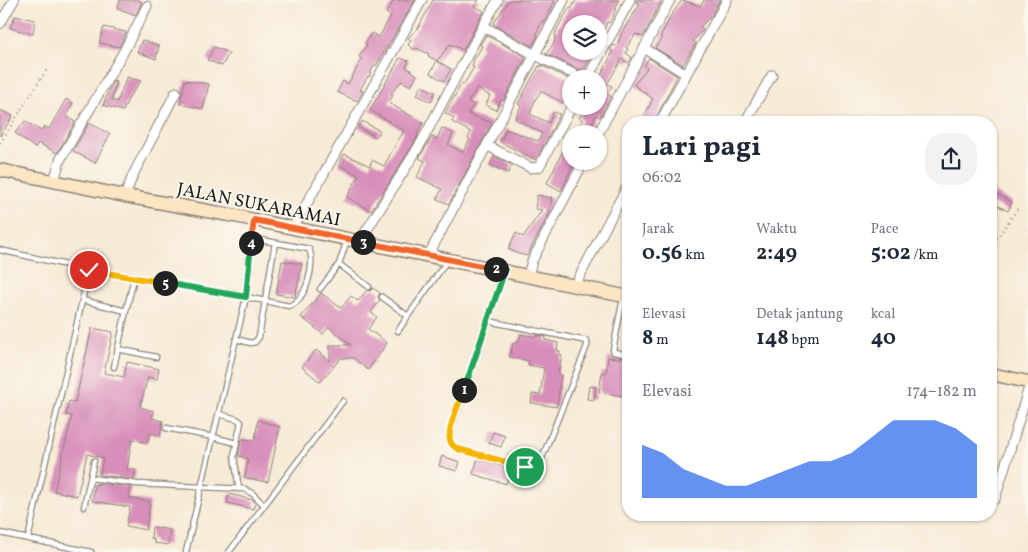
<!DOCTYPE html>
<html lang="id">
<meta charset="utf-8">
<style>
:root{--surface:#fff;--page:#f2f2f3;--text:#1f2937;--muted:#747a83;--accent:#2563eb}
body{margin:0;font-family:Vollkorn,serif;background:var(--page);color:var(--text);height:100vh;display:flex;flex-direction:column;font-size:19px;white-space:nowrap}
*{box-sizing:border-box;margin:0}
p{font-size:16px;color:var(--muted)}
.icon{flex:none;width:28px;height:28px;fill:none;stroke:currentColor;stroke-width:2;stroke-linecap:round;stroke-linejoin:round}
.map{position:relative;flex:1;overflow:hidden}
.sheet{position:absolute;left:622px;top:116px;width:375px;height:405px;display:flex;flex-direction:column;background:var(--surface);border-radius:20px;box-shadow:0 1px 4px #0004}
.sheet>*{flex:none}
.tools{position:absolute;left:562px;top:15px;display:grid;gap:10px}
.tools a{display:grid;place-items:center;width:45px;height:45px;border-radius:50%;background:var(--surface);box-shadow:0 1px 4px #0004;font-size:25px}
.pin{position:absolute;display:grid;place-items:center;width:42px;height:42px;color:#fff;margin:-21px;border:2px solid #fff;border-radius:50%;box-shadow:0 1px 5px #0007}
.km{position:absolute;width:25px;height:25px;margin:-12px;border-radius:50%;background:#222;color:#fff;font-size:14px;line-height:25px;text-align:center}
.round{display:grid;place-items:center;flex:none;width:52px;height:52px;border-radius:20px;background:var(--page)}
.summary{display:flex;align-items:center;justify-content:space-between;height:85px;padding:0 20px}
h1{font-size:28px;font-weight:700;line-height:38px}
.metrics{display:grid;grid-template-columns:repeat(3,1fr);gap:8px;height:85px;padding:5px 20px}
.metrics div{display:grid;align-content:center}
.metrics b{font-size:21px;font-weight:700}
.metrics small{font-size:14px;font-weight:400}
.metrics p{font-size:14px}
.chart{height:140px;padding:10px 20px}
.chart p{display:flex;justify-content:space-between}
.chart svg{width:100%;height:90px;margin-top:5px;fill:var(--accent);opacity:.7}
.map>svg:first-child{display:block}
.building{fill:#d88eba}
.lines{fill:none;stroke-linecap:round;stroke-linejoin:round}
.lane-casing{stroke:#8a8379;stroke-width:7}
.street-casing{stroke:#8a8379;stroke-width:11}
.secondary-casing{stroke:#8a8379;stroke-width:15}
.path{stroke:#8a8379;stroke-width:2;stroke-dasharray:1 4;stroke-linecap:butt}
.lane{stroke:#fff;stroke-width:4.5}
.street{stroke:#fff;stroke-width:9}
.secondary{stroke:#fde5c4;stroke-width:12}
.split-1-casing{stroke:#fff;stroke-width:10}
.split-2-casing{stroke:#fff;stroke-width:10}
.split-3-casing{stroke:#fff;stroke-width:10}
.split-4-casing{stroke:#fff;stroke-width:10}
.split-5-casing{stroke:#fff;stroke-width:10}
.split-6-casing{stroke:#fff;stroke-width:10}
.split-1{stroke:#f5b400;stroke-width:6}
.split-2{stroke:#22a559;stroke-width:6}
.split-3{stroke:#f0652b;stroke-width:6}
.split-4{stroke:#f0652b;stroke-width:6}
.split-5{stroke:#22a559;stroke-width:6}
.split-6{stroke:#f5b400;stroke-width:6}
.labels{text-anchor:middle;stroke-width:4;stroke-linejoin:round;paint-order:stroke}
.street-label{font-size:18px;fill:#1c1c1c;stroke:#fbf7ec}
</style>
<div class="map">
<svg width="1028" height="552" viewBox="0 0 1028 552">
<rect width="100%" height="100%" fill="#fbf7ec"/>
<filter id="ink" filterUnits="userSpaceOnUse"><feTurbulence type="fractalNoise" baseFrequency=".02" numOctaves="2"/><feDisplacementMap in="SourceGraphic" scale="10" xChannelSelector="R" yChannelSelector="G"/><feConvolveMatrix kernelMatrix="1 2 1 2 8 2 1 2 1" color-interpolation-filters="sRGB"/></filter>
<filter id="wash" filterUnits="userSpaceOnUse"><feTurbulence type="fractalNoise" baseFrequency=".0096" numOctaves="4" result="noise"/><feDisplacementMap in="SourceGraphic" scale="20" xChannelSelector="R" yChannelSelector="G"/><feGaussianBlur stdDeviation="1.12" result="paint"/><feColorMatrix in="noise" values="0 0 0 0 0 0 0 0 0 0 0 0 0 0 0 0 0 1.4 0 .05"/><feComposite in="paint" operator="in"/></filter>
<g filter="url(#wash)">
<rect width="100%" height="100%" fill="#f7ead6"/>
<g id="blocks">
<path class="building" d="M120 0H138L142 2 136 15 117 8Z
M394 0H415L376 66 374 65 369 77 368 76 360 90 363 91 357 101 337 92 343 81 348 84 357 68 362 59 359 57 367 45 365 44 371 33 379 37 391 16 386 13Z
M433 0H479L474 6 484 11 463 50 450 44 437 61 428 56 429 54 416 48 414 50 408 45 411 40 408 38 418 28Z
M509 0H555L545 21H542L536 34 538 35 532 46 493 24Z
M576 0H619L613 16 609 23 607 22 599 43V24H571V32L568 38 571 39V51H595L584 69H578L546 54 554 43 556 31 562 20 569 8 571 9Z
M636 0H662L643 37 636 34 626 48 628 49 626 53 632 57V58L628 63 622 59 607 84 612 86 607 94 611 96 600 117 596 115 586 134H574L583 120 579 118 587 106H599V79L613 52 610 50 613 45 615 46 618 43 622 32 640 4 636 2Z
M682 0 700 6 704 0H720L712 15 700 27 704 29 693 41 696 43 683 65 655 48 662 38 660 37 669 20H668Z
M15 16 35 20 33 34 10 28Z
M104 27 126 32 119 47 99 43Z
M486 35 526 57 503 101 501 100 496 110 486 105 490 96 477 88 468 102 474 105 468 114 492 123 449 204 437 199 442 189 417 177 425 161 419 158 432 137 437 139 442 128 453 133 448 145 463 152 470 139 468 138 471 132 452 122 454 118 445 113 462 83 464 84 474 67 472 66 474 60 482 46 480 45Z
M142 40 159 46 156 59 137 52Z
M214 47 229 53 222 66 207 60Z
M400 58 409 61 406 67 417 75 411 86 401 81 391 94 393 95 389 103 423 123 417 134 418 135 416 140 371 211 347 197 359 175 339 165 344 154 370 166 372 160 384 166 397 142 404 131 370 110Z
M649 58 677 76 654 122H641L653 99 634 85 647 68 644 66Z
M437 61 451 69 444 81 430 73Z
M541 65 571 80V93L569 92 563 103 541 91 535 100 530 114 549 123 553 112 560 114 536 160 500 142 506 129 538 141 542 133 515 119 521 106 518 104 532 78 539 66 541 67Z
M127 77 141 81 129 97 123 111 103 105 113 81 116 82 112 100 117 102Z
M185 80 209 84 203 109 180 104Z
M421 86 435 92 431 102 417 95Z
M66 99 73 103 66 116 75 122 57 153 38 143 35 148 15 133 25 121 41 131 44 126 49 129Z
M0 110 13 116 0 136Z
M362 121 380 131 376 137 358 127Z
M89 123 110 134 95 163 73 151Z
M571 134V164L573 165 561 191 547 183Z
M494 156 512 165 508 173 490 165Z
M995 193 1012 202 1008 211 991 202Z
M537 195 551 198 552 196 549 214 527 256 519 254 508 249 516 233 523 237 542 210 535 209Z
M282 261 302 264 295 297 276 294Z
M373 288 380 293 378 297 380 300 371 312 377 317 368 329 387 343 368 370 354 358H341L320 382 302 367 316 350 330 361V345H351L329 327 323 334 301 317 321 293 341 308 351 296 358 301 367 290 370 291Z
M92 328 113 332 104 373 124 377 127 362 159 369 157 379 148 377 140 407 154 411 152 418 163 421 160 436 150 433 147 443 132 439 127 469 136 470 134 479 100 475 103 458 87 454 77 496 54 491 72 416 66 415 69 401 75 403Z
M521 334 537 337V335L546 337 545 340 558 343 557 350 560 351 559 354 562 355 558 374 561 375 557 407 531 403 532 394 540 395 544 368 528 365 529 361 510 357 513 343 517 344V341L519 342Z
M608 357 629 359V397L599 392 602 372 606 373Z
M589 386 596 387 594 400 587 399Z
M258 420 280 427 268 482 245 478 248 459 238 456 242 439 255 440Z
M493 432 505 436 501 447 489 443Z
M442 456 460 462 457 471 439 466Z
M478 459 511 468 506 484 473 474Z
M98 483 131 487 129 498 150 502 146 530 126 526 130 507 92 501 95 484 98 485Z
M229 494 253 500 255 502 253 509 227 503Z
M152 527 170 530 168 545 154 543V539L151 538Z"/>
</g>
</g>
<g filter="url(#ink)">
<use href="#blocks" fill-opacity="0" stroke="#8a8379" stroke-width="1"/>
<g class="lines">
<defs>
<path id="lane" d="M0 250 89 270 246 297 289 306C306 302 316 263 309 249L251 238
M339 264 369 287
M320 289 339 264 347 240
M382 297 408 316 447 261
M623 298 613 350 614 352 629 355
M82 300 126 311 114 367
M126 311 134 278
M488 321 587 341V346L540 463 537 466 525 467 458 449 450 442 451 429 504 272
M398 331 408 316
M236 339 251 343 255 342 259 337 275 243
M118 349 156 357
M219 414 237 419 241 422 234 456 239 489
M166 428 213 437 236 443
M91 478 137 484 245 489 253 494 264 505
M84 507 94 461
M0 533 91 552
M28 539 89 270
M186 552 246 297 253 222
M229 552 343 401"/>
<path id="street" d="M0 24 14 0
M483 26 498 0
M644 48 686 74
M587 79 630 0
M660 122 727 0
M745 122 772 75
M598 134 670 0
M488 146 531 168 539 167 572 106
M54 181 60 160 124 51 147 6
M125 196 133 175 176 92
M293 228 422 0
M360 241 421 143 483 26 535 55 584 79
M428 256 564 0
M528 276 532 261 584 161
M575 285 629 183
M995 499 1028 390"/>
<path id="secondary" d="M0 170 125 196 235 216 629 297
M991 374 1028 382"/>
</defs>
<use href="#lane" class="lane-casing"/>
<use href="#street" class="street-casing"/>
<use href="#secondary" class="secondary-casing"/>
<path class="path" d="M0 143 47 69
M991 247 1018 208"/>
<use href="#lane" class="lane"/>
<use href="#street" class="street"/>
<use href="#secondary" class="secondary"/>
</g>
</g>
<g class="lines" filter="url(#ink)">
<defs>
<path id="split-1" d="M464 390C460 401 447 429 450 440 451 445 454 447 458 449L525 467"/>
<path id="split-2" d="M464 390 505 270 496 269"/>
<path id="split-3" d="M363 242 496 269"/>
<path id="split-4" d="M251 243 254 220 363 242"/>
<path id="split-5" d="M165 283 246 297 251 243"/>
<path id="split-6" d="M89 270 165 283"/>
</defs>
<use href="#split-1" class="split-1-casing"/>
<use href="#split-2" class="split-2-casing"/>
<use href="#split-3" class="split-3-casing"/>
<use href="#split-4" class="split-4-casing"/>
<use href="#split-5" class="split-5-casing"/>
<use href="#split-6" class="split-6-casing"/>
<use href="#split-1" class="split-1"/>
<use href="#split-2" class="split-2"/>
<use href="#split-3" class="split-3"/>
<use href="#split-4" class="split-4"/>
<use href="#split-5" class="split-5"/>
<use href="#split-6" class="split-6"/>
</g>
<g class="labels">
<g class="street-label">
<text transform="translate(259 204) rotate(11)" y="6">JALAN SUKARAMAI</text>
</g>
</g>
</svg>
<div class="tools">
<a><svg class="icon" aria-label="layers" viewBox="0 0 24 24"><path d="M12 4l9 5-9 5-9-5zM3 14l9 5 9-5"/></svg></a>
<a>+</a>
<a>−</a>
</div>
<div class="pin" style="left:525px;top:467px;background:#1e9e55"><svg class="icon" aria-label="arrive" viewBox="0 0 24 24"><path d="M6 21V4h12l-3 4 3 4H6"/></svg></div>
<div class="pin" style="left:89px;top:270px;background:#d93025"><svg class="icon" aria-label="check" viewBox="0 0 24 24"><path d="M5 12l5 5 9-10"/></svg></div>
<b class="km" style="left:464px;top:390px">1</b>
<b class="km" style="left:496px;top:269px">2</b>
<b class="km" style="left:363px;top:242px">3</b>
<b class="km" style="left:251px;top:243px">4</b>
<b class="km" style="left:165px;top:283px">5</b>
<section class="sheet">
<div class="summary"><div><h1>Lari pagi</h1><p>06:02</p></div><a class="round"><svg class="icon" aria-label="share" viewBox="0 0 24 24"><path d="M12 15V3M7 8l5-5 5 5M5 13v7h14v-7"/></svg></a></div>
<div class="metrics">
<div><p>Jarak</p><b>0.56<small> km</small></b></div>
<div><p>Waktu</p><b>2:49</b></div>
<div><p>Pace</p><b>5:02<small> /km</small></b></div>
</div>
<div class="metrics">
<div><p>Elevasi</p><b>8<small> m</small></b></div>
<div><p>Detak jantung</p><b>148<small> bpm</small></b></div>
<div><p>kcal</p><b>40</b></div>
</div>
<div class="chart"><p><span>Elevasi</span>174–182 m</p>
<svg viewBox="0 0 160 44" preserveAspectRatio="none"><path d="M0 44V18L10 22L20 30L30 34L40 38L50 38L60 34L70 30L80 26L90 26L100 22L110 14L120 6L130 6L140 6L150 10L160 18V44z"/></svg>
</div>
</section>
</div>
